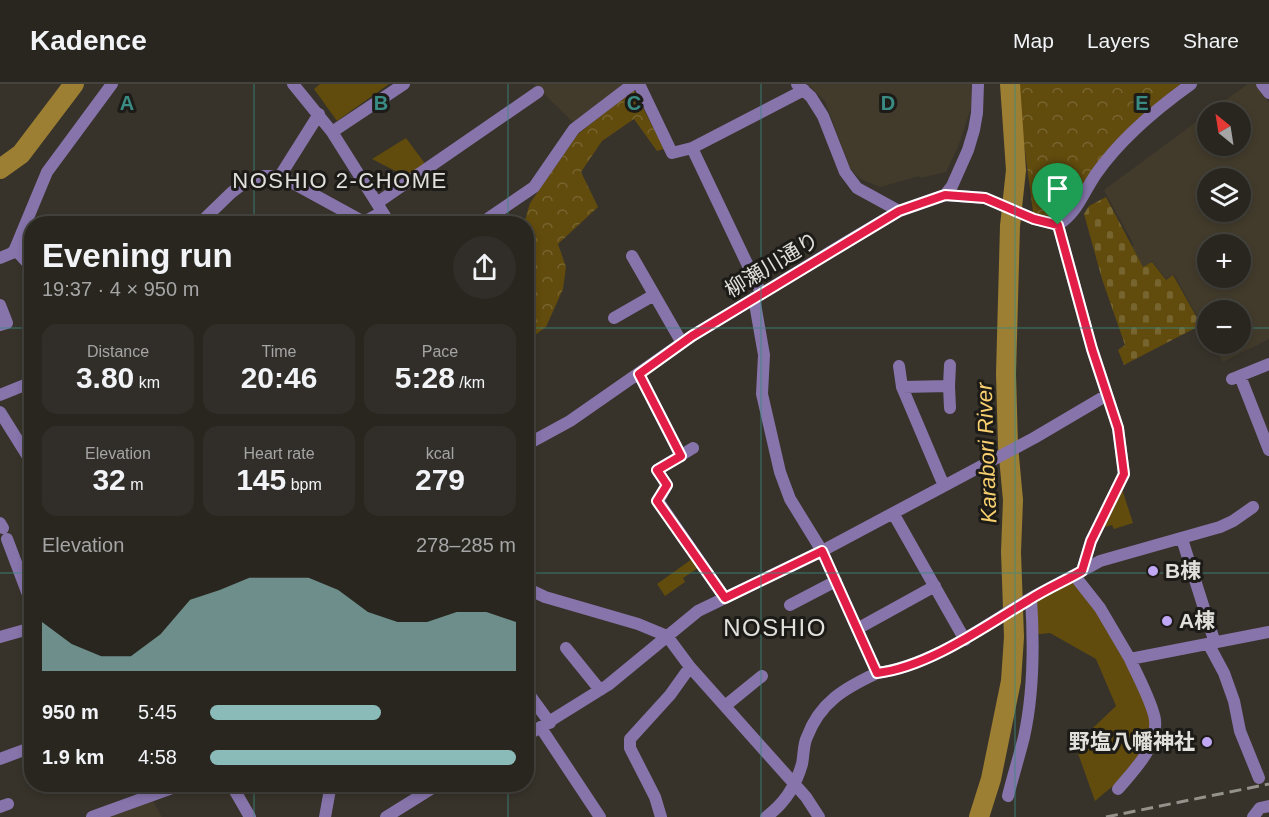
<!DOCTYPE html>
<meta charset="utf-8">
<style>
:root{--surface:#292620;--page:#312e29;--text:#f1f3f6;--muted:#a5a5a5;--line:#45433e;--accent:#8bbbb9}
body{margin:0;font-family:Arial,"Noto Sans JP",sans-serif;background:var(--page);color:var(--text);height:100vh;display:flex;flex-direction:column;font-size:22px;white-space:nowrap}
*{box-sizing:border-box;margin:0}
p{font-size:20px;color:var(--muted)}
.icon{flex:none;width:33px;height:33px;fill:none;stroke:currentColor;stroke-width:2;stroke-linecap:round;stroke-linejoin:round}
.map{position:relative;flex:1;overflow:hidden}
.side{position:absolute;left:24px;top:132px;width:510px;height:576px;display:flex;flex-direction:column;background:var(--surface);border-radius:24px;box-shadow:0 3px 9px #0003,0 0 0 2px var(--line)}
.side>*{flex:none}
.needle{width:39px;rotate:330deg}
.buttons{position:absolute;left:1197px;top:18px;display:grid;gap:12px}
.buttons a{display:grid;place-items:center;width:54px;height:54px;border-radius:50%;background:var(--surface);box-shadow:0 3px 9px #0003,0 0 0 2px var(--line);font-size:30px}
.pin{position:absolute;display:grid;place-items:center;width:51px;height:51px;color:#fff;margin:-62px -26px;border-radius:50% 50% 50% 0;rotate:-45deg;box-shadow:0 0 6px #0007}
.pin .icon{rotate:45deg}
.round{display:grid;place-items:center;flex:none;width:63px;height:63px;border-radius:32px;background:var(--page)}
.headline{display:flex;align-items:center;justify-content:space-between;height:102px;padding:0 18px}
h1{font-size:33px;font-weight:700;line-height:45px}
.stats{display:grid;grid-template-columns:repeat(3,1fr);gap:9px;height:102px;padding:6px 18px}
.stats div{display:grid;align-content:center;border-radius:15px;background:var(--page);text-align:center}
.stats b{font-size:30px;font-weight:700}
.stats small{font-size:16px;font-weight:400}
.stats p{font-size:16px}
.chart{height:168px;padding:12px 18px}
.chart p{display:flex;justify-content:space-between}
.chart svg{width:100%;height:108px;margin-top:6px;fill:var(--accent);opacity:.7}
ul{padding:0 18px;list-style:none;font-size:20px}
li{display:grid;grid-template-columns:96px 72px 1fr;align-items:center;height:45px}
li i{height:15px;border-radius:8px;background:var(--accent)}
header{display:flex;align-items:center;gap:36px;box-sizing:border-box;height:84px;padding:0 30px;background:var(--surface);border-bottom:2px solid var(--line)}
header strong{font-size:28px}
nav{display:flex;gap:33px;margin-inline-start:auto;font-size:21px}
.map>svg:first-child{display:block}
.built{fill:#423b2c;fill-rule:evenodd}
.forest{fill:url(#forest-crowns)}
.cemetery{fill:url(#cemetery-stones)}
.green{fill:#614b0d}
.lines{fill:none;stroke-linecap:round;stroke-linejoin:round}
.river{stroke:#9d7f33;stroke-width:20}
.street{stroke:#8674ab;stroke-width:12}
.rail{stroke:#95928b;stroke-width:3;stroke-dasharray:12 6;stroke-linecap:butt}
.route-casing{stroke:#fff;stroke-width:12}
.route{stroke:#e11d48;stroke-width:8}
.grid{fill:none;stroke:#398b84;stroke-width:1.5;stroke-opacity:0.55}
.poi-dot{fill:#c0a8f4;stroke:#1d1b17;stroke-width:2}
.labels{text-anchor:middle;stroke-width:6;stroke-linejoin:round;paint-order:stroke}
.street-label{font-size:21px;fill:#e2e0da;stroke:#1d1b17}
.poi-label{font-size:21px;font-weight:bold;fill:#e2e0da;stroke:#1d1b17;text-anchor:start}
.neighbourhood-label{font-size:22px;letter-spacing:1.5px;fill:#e2e0da;stroke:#1d1b17}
.water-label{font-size:22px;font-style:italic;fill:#f8d06f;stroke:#1d1b17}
.quarter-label{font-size:24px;letter-spacing:1.5px;fill:#e2e0da;stroke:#1d1b17}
.grid-label{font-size:20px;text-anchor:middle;font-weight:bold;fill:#398b84;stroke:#1d1b17;stroke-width:6;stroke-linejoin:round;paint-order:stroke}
</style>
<header>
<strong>Kadence</strong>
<nav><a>Map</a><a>Layers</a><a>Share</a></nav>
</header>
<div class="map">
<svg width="1269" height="733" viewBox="0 0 1269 733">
<defs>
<pattern id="forest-crowns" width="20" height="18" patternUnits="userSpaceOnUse" patternTransform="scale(1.5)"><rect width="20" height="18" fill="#614b0d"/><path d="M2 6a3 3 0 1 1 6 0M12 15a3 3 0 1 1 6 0" fill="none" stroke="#776530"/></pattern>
<pattern id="cemetery-stones" width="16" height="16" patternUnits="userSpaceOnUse" patternTransform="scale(1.5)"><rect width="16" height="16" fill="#614b0d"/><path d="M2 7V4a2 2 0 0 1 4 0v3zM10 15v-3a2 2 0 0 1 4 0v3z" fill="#776530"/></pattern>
</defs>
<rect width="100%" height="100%" fill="#37332a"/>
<path class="built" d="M534 0H626L574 39Z
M807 0H971V24L958 63 946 88 920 94 919 92 880 103 859 94 850 84 825 17Z
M1248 0H1255L1269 19V255L1223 278 1212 260H1240V226H1208L1207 251 1174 190 1166 195 1152 177 1143 184 1132 163 1134 161 1104 106 1207 30 1208 62H1240V28H1209ZM1208 94H1240V128H1208ZM1208 160H1240V194H1208Z
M153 717 162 733H108Z"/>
<path class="forest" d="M1016 0H1191L1122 59 1068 134 1034 135Z
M634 6 664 65 657 67 634 35 602 57 581 88 598 123 558 160 566 183 563 205 546 243 527 257 526 140H524L530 119 578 50Z"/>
<path class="cemetery" d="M1106 113 1143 183 1152 178 1166 196 1173 191 1201 241 1124 281 1118 266 1125 261 1102 195 1084 130 1089 122Z"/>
<path class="green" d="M320 0H389L337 37 314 5Z
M406 54 426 81 407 93 372 75Z
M1122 405 1133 439 1114 445 1112 441 1102 444Z
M692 475 698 484 683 494 685 498 665 512 657 500Z
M1074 491 1100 524 1155 635 1151 660 1114 701 1095 717 1075 661 1116 622 1096 575 1050 549 1032 551 1031 514Z"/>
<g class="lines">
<path class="river" d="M0 85 21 70 74 0
M979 733 991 695 1011 597 1014 553 1011 468 1013 416 1008 362 1006 290 1010 142 1016 86 1010 0"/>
<path class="street" d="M293 0 332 48 390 140
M639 0 672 69 692 64 761 209
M797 0 811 13 823 32 845 88 857 104 899 127
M1262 0 1269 9
M332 48 404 0
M692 64 804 6
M280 92 319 30
M945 111 985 114 1034 135 1058 141C1078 128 1083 109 1096 90 1121 54 1156 25 1191 0
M377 119 538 8
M199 140 231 109 244 99 261 92H280L364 138 382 128
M480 140 534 103 574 45 633 0
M1058 141 1092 265 1118 344 1124 390 1091 457 1082 487 1074 491
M15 165 32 184
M632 172 682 259
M0 174 12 169 15 165 47 88 112 0
M754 214 764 271 762 310 780 388 790 415 822 467 1034 354 1107 311
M0 221 7 239 0 241
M614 234 654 211
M899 282 902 303 944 402
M639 290 681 372
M1240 292 1269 366
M1232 295 1269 280
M949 302 950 324
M902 303 949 302 950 281
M0 311 32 298
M0 328 32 379
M526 346 533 357
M526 361 570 337 692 252 845 159 899 127 945 111 952 102 968 66 974 46 977 29 978 0
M693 364 657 386 667 401 658 417 725 514
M893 429 965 556
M0 439 3 444
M7 455 32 521
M1182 455 1215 559
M1082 487 1100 477 1220 443 1233 437 1253 423
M526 504 545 513 638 540 667 552 690 583 806 713 819 733
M790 521 836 497
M857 545 935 502
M0 553 32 544
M1209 561 1224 589 1234 617 1240 647 1259 694
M566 564 600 606
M526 606 550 639
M725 622 762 592
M541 644 600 733
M526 652 608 601 698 527 822 467 877 589C929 583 985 542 1029 515 1044 507 1059 499 1074 491L1100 524 1130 575 1269 548
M0 675 32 663
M231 700 250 733
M1118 705C1134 686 1158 663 1155 636 1153 620 1137 591 1130 575
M1008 712C1013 692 1019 673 1024 653 1034 608 1034 560 1031 514
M0 723 8 720
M92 733 183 700
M325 733 331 700
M386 733 439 700
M661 733 655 713 630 664V655L670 611 690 583
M766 733C784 720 796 701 802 680 804 671 803 661 807 653 820 618 845 604 877 589
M1253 733 1260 724 1269 722"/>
<path class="rail" d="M1106 733 1269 700"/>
</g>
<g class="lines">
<defs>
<path id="route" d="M945 111 985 114 1034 135 1058 141 1092 265 1118 344 1124 390 1091 457 1082 487C1065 497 1046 505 1029 516 985 542 929 583 877 589L822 467 725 514 657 417 667 401 657 386 681 372 639 290 692 252 899 127Z"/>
</defs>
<use href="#route" class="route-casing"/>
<use href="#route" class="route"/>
</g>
<path class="grid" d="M254 0V140M508 0V140M761 0V733M1015 0V733M0 244H32M526 244H1208M1240 244H1269M0 489H32M526 489H1269M254 700V733M508 700V733"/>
<g class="poi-dot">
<circle cx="1153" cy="487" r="6"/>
<circle cx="1167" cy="537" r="6"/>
<circle cx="1207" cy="658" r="6"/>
</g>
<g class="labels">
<g class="street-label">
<text transform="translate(772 181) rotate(-31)" y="7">柳瀬川通り</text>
</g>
<g class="poi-label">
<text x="1165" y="494">B棟</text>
<text x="1179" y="544">A棟</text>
<text x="1195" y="665" text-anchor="end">野塩八幡神社</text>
</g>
<g class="neighbourhood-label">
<text x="340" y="104">NOSHIO 2-CHOME</text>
</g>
<g class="water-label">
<text transform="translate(986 369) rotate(-92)" y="8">Karabori River</text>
</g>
<g class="quarter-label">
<text x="775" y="552">NOSHIO</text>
</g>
</g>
<g class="grid-label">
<text x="127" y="26">A</text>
<text x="381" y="26">B</text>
<text x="634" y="26">C</text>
<text x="888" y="26">D</text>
<text x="1142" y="26">E</text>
</g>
</svg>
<div class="buttons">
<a><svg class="needle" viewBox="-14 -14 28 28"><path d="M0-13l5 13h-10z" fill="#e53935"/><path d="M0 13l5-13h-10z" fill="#a5a5a5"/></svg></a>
<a><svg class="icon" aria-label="layers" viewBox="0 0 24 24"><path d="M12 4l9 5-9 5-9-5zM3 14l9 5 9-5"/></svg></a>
<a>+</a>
<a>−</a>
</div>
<div class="pin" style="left:1058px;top:141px;background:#1e9e55"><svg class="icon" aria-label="arrive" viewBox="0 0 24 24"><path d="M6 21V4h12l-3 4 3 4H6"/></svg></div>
<section class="side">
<div class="headline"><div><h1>Evening run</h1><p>19:37 · 4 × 950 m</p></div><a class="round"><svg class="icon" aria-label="share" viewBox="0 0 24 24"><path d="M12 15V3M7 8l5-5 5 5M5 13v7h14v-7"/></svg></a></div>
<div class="stats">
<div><p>Distance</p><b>3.80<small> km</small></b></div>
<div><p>Time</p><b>20:46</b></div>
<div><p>Pace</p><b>5:28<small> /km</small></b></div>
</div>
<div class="stats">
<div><p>Elevation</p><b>32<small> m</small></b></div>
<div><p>Heart rate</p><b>145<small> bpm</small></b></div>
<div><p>kcal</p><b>279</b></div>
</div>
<div class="chart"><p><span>Elevation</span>278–285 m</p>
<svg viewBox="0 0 160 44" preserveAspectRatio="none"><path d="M0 44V24L10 33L20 38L30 38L40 29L50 15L60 11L70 6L80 6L90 6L100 11L110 20L120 24L130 24L140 20L150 20L160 24V44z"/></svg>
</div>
<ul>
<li><b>950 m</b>5:45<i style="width:56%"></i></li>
<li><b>1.9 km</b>4:58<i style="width:100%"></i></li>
</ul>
</section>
</div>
